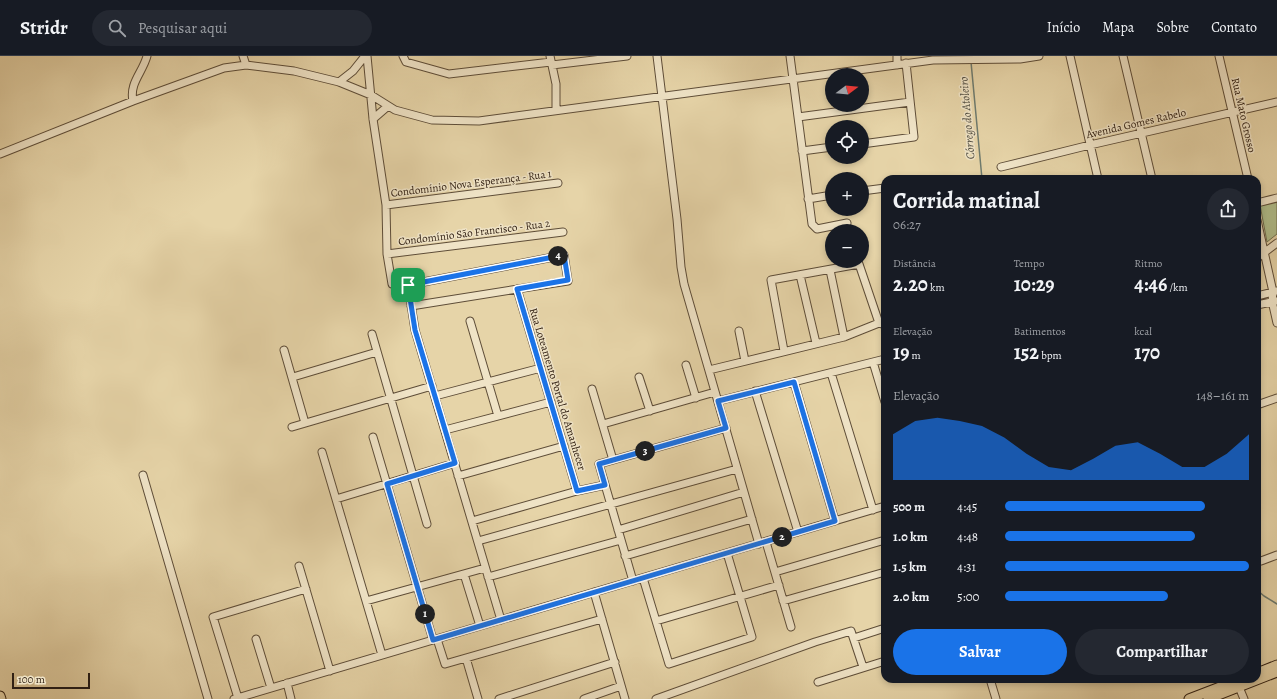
<!DOCTYPE html>
<html lang="pt">
<meta charset="utf-8">
<style>
:root{--surface:#171b24;--page:#242831;--text:#f1f3f6;--muted:#9ea1a6;--line:#363941;--accent:#1a73e8}
body{margin:0;font-family:Alegreya,serif;background:var(--page);color:var(--text);height:100vh;display:flex;flex-direction:column;font-size:15px;white-space:nowrap}
*{box-sizing:border-box;margin:0}
p{font-size:13px;color:var(--muted)}
.icon{flex:none;width:22px;height:22px;fill:none;stroke:currentColor;stroke-width:2;stroke-linecap:round;stroke-linejoin:round}
.map{position:relative;flex:1;overflow:hidden}
.sheet{position:absolute;left:881px;top:119px;width:380px;height:508px;display:flex;flex-direction:column;background:var(--surface);border-radius:12px;box-shadow:0 2px 6px #0003}
.sheet>*{flex:none}
.needle{width:26px;rotate:74deg}
.fabs{position:absolute;left:825px;top:12px;display:grid;gap:8px}
.fabs a{display:grid;place-items:center;width:44px;height:44px;border-radius:50%;background:var(--surface);box-shadow:0 2px 6px #0003;font-size:20px}
.scale{position:absolute;left:12px;bottom:10px;width:78px;box-sizing:border-box;padding-left:4px;border:2px solid #312013;border-top:0;font-size:11px;line-height:14px;white-space:nowrap;color:#312013;-webkit-text-stroke:3px #efe3c6;paint-order:stroke}
.pin{position:absolute;display:grid;place-items:center;width:34px;height:34px;color:#fff;margin:-17px;border-radius:8px;box-shadow:0 2px 6px #0006}
.km{position:absolute;width:20px;height:20px;margin:-10px;border-radius:50%;background:#222;color:#fff;font-size:11px;line-height:20px;text-align:center}
.round{display:grid;place-items:center;flex:none;width:42px;height:42px;border-radius:21px;background:var(--page)}
.head{display:flex;align-items:center;justify-content:space-between;height:68px;padding:0 12px}
h1{font-size:22px;font-weight:700;line-height:30px}
.metrics{display:grid;grid-template-columns:repeat(3,1fr);gap:6px;height:68px;padding:4px 12px}
.metrics div{display:grid;align-content:center}
.metrics b{font-size:20px;font-weight:700}
.metrics small{font-size:11px;font-weight:400}
.metrics p{font-size:11px}
.chart{height:112px;padding:8px 12px}
.chart p{display:flex;justify-content:space-between}
.chart svg{width:100%;height:72px;margin-top:4px;fill:var(--accent);opacity:.7}
.primary-button{display:flex;gap:8px;margin-top:auto;padding:8px 12px}
.primary-button a{flex:1;height:46px;border-radius:24px;background:var(--accent);color:#fff;font-size:16px;font-weight:700;line-height:46px;text-align:center}
.primary-button a+a{background:var(--page);color:var(--text)}
ul{padding:0 12px;list-style:none;font-size:13px}
li{display:grid;grid-template-columns:64px 48px 1fr;align-items:center;height:30px}
li i{height:10px;border-radius:5px;background:var(--accent)}
header{display:flex;align-items:center;gap:24px;box-sizing:border-box;height:56px;padding:0 20px;background:var(--surface);border-bottom:1px solid var(--line)}
header strong{font-size:19px}
nav{display:flex;gap:22px;margin-inline-start:auto;font-size:14px}
.search{width:280px;height:36px;background:var(--page);display:flex;align-items:center;gap:10px;box-sizing:border-box;padding:0 14px;border-radius:22px;color:var(--muted);font-size:15px}
.map>svg:first-child{display:block}
.green{fill:#b0be8b;stroke:#706f4f}
.lines{fill:none;stroke-linecap:round;stroke-linejoin:round}
.stream{stroke:#6e7b6f;stroke-width:1.5}
.minor-casing{stroke:#5e4d38;stroke-width:9}
.major-casing{stroke:#312013;stroke-width:11}
.minor{stroke:#efe3c6;stroke-width:7}
.major{stroke:#e6d4a8;stroke-width:9}
.route-casing{stroke:#fff;stroke-width:8}
.route{stroke:#1a73e8;stroke-width:5}
.labels{text-anchor:middle;stroke-width:3;stroke-linejoin:round;paint-order:stroke}
.street-label{font-size:11px;fill:#312013;stroke:#efe3c6}
.water-label{font-size:12px;font-style:italic;fill:#504d41;stroke:#efe3c6}
</style>
<header>
<strong>Stridr</strong>
<div class="search"><svg class="icon" aria-label="search" viewBox="0 0 24 24"><circle cx="10" cy="10" r="6"/><path d="M15 15l6 6"/></svg>Pesquisar aqui</div>
<nav><a>Início</a><a>Mapa</a><a>Sobre</a><a>Contato</a></nav>
</header>
<div class="map">
<svg width="1277" height="643" viewBox="0 0 1277 643">
<rect width="100%" height="100%" fill="#e6d4a8"/>
<filter id="stains"><feTurbulence type="fractalNoise" baseFrequency=".005" numOctaves="4"/><feColorMatrix values="0 0 0 0 .2 0 0 0 0 .09 0 0 0 0 .02 0 0 0 .5 -.17"/></filter>
<radialGradient id="worn" r=".72"><stop offset=".6" stop-color="#630" stop-opacity="0"/><stop offset="1" stop-color="#630" stop-opacity=".3"/></radialGradient>
<path class="green" d="M1277 145V178L1267 186 1260 149Z"/>
<g class="lines">
<path class="stream" d="M971 6 982 123
M1257 534 1264 540 1277 548"/>
<defs>
<path id="minor" d="M243 0 246 9
M367 0 373 63 386 149 387 198 392 228 408 229 564 199 568 225 411 250
M403 0 406 6 449 18 551 6
M550 0 556 28V54
M657 0 677 163 681 211 684 228 759 488
M790 0 812 168 817 173 847 167
M897 0V9
M1070 0 1098 123
M1123 0 1152 123
M1219 0 1248 123
M552 9 627 0
M339 26 353 15 365 0
M133 45C129 27 143 16 147 0
M798 61 910 46
M373 63 388 50
M862 88 914 81 906 7
M802 95 832 91
M0 98 133 45 224 12 246 9 294 15 339 26 371 39 395 54 432 64 479 65 933 4 1020 3 1039 0
M1001 111 1090 89 1277 46
M862 135 885 132
M808 143 832 139
M1257 147 1277 142
M386 149 558 127
M1257 164 1273 236 1272 245 1277 267
M387 198 563 176
M1257 202 1277 187
M830 214 844 281
M800 219 816 287
M408 229 415 274 501 564
M517 233 577 435
M1257 240 1277 235
M1257 249 1276 245
M470 265 498 360
M739 275 745 305
M372 278 427 468
M284 294 305 367
M784 295 771 224 859 208 879 267
M873 306 885 346
M686 309 696 342
M709 314 844 281 879 267 885 269
M831 317 873 454
M293 321 377 296
M639 321 650 355
M794 326 835 465
M592 333 613 404
M755 335 798 476
M435 340 541 312
M718 345 885 303
M1257 349 1277 342
M603 368 715 336
M292 371 432 330
M445 374 551 346
M373 381 433 584
M322 396 382 599
M143 419 208 643
M458 420 564 390
M336 443 455 407
M472 465 577 435 605 429
M618 474 744 436
M478 485 737 413
M766 486 791 571
M625 500 752 463
M1261 505 1277 499
M299 510 330 615
M775 516 885 484
M464 518 480 570
M488 521 621 484
M643 522 669 608 752 581 727 497
M633 525 599 408 726 372
M594 536 625 643
M366 545 485 512
M783 545 885 516
M656 565 779 529
M854 582 885 572
M256 583 271 632
M437 583 445 608 602 563
M466 602 478 643
M990 623 996 643
M818 626 885 605
M287 627 291 643
M1239 631 1244 643
M238 642 213 561 306 533
M234 643 885 450
M499 643 615 606
M584 643 621 630
M656 643 815 586 851 575 863 611"/>
<path id="major" d="M1257 617 1277 609
M0 640 1 643
M1189 643 1241 623
M1208 643 1277 616"/>
</defs>
<use href="#minor" class="minor-casing"/>
<use href="#major" class="major-casing"/>
<use href="#minor" class="minor"/>
<use href="#major" class="major"/>
</g>
<g class="lines">
<defs>
<path id="route" d="M564 199 568 224 517 233 577 435 605 429 599 408 726 372 718 345 794 326 835 465 433 584 387 428 455 407 415 274 408 229Z"/>
</defs>
<use href="#route" class="route-casing"/>
<use href="#route" class="route"/>
</g>
<g class="labels">
<g class="street-label">
<text transform="translate(1244 59) rotate(77)" y="4">Rua Mato Grosso</text>
<text transform="translate(1136 67) rotate(-13)" y="4">Avenida Gomes Rabelo</text>
<text transform="translate(471 127) rotate(-7)" y="4">Condomínio Nova Esperança - Rua 1</text>
<text transform="translate(474 176) rotate(-7)" y="4">Condomínio São Francisco - Rua 2</text>
<text transform="translate(558 333) rotate(73)" y="4">Rua Loteamento Portal do Amanhecer</text>
</g>
<g class="water-label">
<text transform="translate(967 62) rotate(-95)" y="4">Córrego do Atoleiro</text>
</g>
</g>
<rect width="100%" height="100%" filter="url(#stains)"/>
<rect width="100%" height="100%" fill="url(#worn)"/>
</svg>
<div class="fabs">
<a><svg class="needle" viewBox="-14 -14 28 28"><path d="M0-13l5 13h-10z" fill="#e53935"/><path d="M0 13l5-13h-10z" fill="#9ea1a6"/></svg></a>
<a><svg class="icon" aria-label="locate" viewBox="0 0 24 24"><circle cx="12" cy="12" r="6"/><path d="M12 2v4M12 18v4M2 12h4M18 12h4"/></svg></a>
<a>+</a>
<a>−</a>
</div>
<div class="scale">100 m</div>
<div class="pin" style="left:408px;top:229px;background:#1e9e55"><svg class="icon" aria-label="arrive" viewBox="0 0 24 24"><path d="M6 21V4h12l-3 4 3 4H6"/></svg></div>
<b class="km" style="left:425px;top:558px">1</b>
<b class="km" style="left:782px;top:481px">2</b>
<b class="km" style="left:645px;top:395px">3</b>
<b class="km" style="left:558px;top:200px">4</b>
<section class="sheet">
<div class="head"><div><h1>Corrida matinal</h1><p>06:27</p></div><a class="round"><svg class="icon" aria-label="share" viewBox="0 0 24 24"><path d="M12 15V3M7 8l5-5 5 5M5 13v7h14v-7"/></svg></a></div>
<div class="metrics">
<div><p>Distância</p><b>2.20<small> km</small></b></div>
<div><p>Tempo</p><b>10:29</b></div>
<div><p>Ritmo</p><b>4:46<small> /km</small></b></div>
</div>
<div class="metrics">
<div><p>Elevação</p><b>19<small> m</small></b></div>
<div><p>Batimentos</p><b>152<small> bpm</small></b></div>
<div><p>kcal</p><b>170</b></div>
</div>
<div class="chart"><p><span>Elevação</span>148–161 m</p>
<svg viewBox="0 0 160 44" preserveAspectRatio="none"><path d="M0 44V16L10 8L20 6L30 8L40 11L50 18L60 28L70 36L80 38L90 31L100 23L110 21L120 28L130 36L140 36L150 28L160 16V44z"/></svg>
</div>
<ul>
<li><b>500 m</b>4:45<i style="width:82%"></i></li>
<li><b>1.0 km</b>4:48<i style="width:78%"></i></li>
<li><b>1.5 km</b>4:31<i style="width:100%"></i></li>
<li><b>2.0 km</b>5:00<i style="width:67%"></i></li>
</ul>
<div class="primary-button"><a>Salvar</a><a>Compartilhar</a></div>
</section>
</div>
